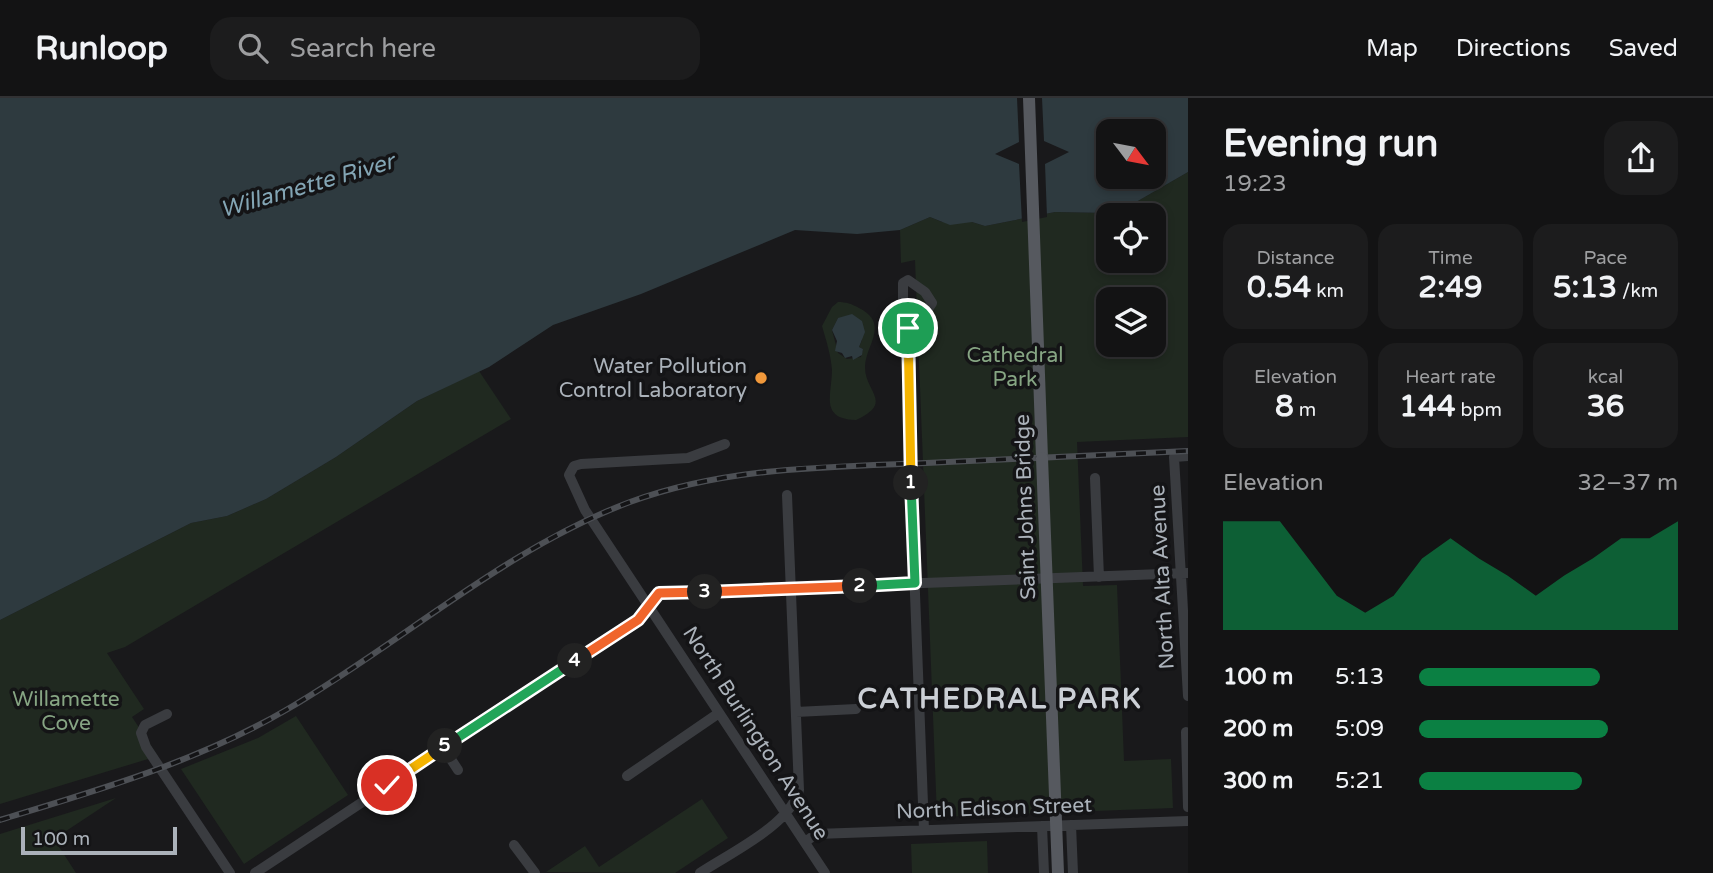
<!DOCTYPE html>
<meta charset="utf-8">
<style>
:root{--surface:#131314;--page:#1c1c1d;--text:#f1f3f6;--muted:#9d9ea0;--line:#323234;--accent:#0b8043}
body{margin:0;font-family:"Varela Round",sans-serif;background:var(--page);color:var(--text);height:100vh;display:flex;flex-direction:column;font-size:26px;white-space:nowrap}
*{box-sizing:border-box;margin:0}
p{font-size:23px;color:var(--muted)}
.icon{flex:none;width:38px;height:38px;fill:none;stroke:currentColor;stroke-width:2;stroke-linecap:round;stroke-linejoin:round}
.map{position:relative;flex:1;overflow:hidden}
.details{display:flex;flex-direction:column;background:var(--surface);width:525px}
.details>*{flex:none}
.needle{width:46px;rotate:122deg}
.buttons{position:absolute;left:1096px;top:21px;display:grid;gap:14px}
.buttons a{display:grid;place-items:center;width:70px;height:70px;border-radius:14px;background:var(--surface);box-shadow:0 4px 10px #0003,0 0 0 2px var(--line);font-size:35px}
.scale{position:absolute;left:21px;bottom:18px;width:156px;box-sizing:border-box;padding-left:7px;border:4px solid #abb2ba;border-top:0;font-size:19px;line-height:24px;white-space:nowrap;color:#abb2ba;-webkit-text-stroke:5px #141416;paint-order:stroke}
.pin{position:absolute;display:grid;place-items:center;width:60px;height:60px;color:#fff;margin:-30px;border:4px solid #fff;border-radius:50%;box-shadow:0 2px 7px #0007}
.km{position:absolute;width:35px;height:35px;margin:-18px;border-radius:50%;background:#222;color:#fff;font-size:19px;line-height:35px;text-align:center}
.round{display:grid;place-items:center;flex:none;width:74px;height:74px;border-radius:21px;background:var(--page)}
.headline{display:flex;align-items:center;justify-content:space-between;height:119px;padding:0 35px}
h1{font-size:38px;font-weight:700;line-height:52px}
.figures{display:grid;grid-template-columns:repeat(3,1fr);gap:10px;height:119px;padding:7px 35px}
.figures div{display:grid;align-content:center;border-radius:18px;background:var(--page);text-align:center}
.figures b{font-size:30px;font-weight:700}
.figures small{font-size:19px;font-weight:400}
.figures p{font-size:19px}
.chart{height:196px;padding:14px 35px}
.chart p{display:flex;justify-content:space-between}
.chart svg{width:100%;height:126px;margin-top:7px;fill:var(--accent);opacity:.7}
ul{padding:0 35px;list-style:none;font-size:23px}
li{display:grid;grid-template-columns:112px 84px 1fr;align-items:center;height:52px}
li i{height:18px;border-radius:9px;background:var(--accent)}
header{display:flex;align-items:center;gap:42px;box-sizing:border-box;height:98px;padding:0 35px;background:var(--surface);border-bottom:2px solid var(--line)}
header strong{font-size:33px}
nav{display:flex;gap:38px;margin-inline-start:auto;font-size:24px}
.search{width:490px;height:63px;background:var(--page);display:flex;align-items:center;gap:18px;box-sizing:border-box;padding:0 24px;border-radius:21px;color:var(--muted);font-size:26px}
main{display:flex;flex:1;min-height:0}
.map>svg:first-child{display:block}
.green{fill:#202920;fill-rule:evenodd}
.water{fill:#2e3a3f;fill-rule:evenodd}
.pier{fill:#19191b}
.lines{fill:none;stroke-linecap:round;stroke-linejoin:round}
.minor{stroke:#3a3c40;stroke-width:10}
.major{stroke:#56595f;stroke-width:12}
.rail-casing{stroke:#4d5055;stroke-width:6}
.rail{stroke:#141416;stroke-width:3.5;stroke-dasharray:10;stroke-linecap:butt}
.major-bridge{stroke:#56595f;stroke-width:12}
.split-1-casing{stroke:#fff;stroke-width:14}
.split-2-casing{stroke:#fff;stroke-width:14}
.split-3-casing{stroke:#fff;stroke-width:14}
.split-4-casing{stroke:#fff;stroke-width:14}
.split-5-casing{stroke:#fff;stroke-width:14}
.split-6-casing{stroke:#fff;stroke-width:14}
.split-1{stroke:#f5b400;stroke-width:9}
.split-2{stroke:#22a559;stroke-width:9}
.split-3{stroke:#f0652b;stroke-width:9}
.split-4{stroke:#f0652b;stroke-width:9}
.split-5{stroke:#22a559;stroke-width:9}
.split-6{stroke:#f5b400;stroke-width:9}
.poi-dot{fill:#f0983b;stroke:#141416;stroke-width:2.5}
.labels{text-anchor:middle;stroke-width:7;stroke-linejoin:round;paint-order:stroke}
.park-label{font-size:21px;fill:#86a583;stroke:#141416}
.poi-label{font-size:21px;fill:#abb2ba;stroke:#141416;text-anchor:end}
.street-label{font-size:21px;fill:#abb2ba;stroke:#141416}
.water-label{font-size:23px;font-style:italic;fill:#83a5b4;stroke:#141416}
.district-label{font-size:28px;font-weight:bold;letter-spacing:2px;fill:#ccd0d6;stroke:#141416}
</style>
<header>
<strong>Runloop</strong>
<div class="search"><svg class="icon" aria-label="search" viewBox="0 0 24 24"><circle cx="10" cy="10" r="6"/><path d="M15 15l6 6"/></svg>Search here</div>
<nav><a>Map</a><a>Directions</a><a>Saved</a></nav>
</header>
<main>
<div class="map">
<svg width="1188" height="775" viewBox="0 0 1188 775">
<rect width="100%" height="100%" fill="#19191b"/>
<path class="green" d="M1188 74V339L1077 344 1083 488 1117 487 1124 663 1171 661 1173 710 937 719 915 162 901 165 900 132 930 119 942 124H972L985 128 1055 114 1108 115 1124 111ZM1108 117H1153V163H1108ZM1108 201H1153V247H1108Z
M838 204C846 204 852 206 859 210 890 226 866 246 865 268 864 294 895 304 856 322 819 321 832 296 832 272 831 257 826 242 822 228L832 209ZM838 220 862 242 859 249 863 251 861 259 847 261 838 255 832 232Z
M479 273 511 321 125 549 107 555 144 611 132 619 158 658 0 706V522L191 425 227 418 266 401 336 359 417 303Z
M296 618 348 697 244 766 181 671 258 640Z
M116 700 54 741 76 775H0V736Z
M702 701 728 740 675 775 546 774 585 748 599 769Z
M987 743 988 775H912L911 746Z"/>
<path class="water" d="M0 0H1188V74L1124 111 1108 115 1055 114 985 128 972 124 950 127 930 119 900 132 857 136 795 132 641 196 553 227 489 269 417 303 336 359 266 401 227 418 191 425 0 522ZM1108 33H1153V79H1108Z
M852 216 862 223 865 234 859 249 863 251 862 257 853 262 852 258 845 260 842 255 835 253 837 243 832 232 838 220Z"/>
<path class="pier" d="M1017 0H1042L1044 43 1069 54 1045 66 1047 119 1022 124 1019 66 995 56 1019 44Z"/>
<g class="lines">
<path class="minor" d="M908 230 917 228 932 205 925 194 908 182 903 185V220L908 230 910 365 924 732
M725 346 688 360 581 366 574 368 569 377 585 412 825 775
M1188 358 1174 359 1188 598
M1095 380 1099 479
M796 614 856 611
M167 616 145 627 141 635 146 649 230 775
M1186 634 1188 709
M443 649 458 672
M627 678 719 615
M1071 727 1073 775
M1042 728 1044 775
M805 744 816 736 1188 723
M514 747 535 775
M255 775 638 522 659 495 1188 475
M700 775C730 755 790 727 799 692L787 397"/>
<path class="major" d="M1029 0 1042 360"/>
<defs>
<path id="rail" d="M0 722C98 692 197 664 286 612 400 546 506 450 630 404 725 369 826 369 926 365 1013 361 1101 357 1188 353"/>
</defs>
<use href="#rail" class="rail-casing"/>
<use href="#rail" class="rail"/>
<path class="major-bridge" d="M1042 360 1058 775"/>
</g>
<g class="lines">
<defs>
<path id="split-1" d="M908 230 911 385"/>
<path id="split-2" d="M860 488 915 485 911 385"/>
<path id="split-3" d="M705 494 860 488"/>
<path id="split-4" d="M575 563 638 522 659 495 705 494"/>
<path id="split-5" d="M445 648 575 563"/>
<path id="split-6" d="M387 687 445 648"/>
</defs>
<use href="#split-1" class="split-1-casing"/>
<use href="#split-2" class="split-2-casing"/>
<use href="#split-3" class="split-3-casing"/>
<use href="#split-4" class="split-4-casing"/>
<use href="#split-5" class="split-5-casing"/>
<use href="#split-6" class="split-6-casing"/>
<use href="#split-1" class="split-1"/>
<use href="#split-2" class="split-2"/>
<use href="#split-3" class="split-3"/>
<use href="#split-4" class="split-4"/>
<use href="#split-5" class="split-5"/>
<use href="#split-6" class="split-6"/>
</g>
<circle class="poi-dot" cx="761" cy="280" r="7"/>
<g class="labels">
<g class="park-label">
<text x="1015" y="264">Cathedral<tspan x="1015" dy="24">Park</tspan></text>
<text x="66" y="608">Willamette<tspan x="66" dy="24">Cove</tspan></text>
</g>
<g class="poi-label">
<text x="747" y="275">Water Pollution<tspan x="747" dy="24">Control Laboratory</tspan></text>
</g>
<g class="street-label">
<text transform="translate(1025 409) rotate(-92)" y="7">Saint Johns Bridge</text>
<text transform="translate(1162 479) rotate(-93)" y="7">North Alta Avenue</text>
<text transform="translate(756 635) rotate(57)" y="7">North Burlington Avenue</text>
<text transform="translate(994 710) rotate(-2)" y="7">North Edison Street</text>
</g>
<g class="water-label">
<text transform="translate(307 87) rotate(-16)" y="8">Willamette River</text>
</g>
<g class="district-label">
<text x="1000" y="610">CATHEDRAL PARK</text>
</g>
</g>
</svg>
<div class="buttons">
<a><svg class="needle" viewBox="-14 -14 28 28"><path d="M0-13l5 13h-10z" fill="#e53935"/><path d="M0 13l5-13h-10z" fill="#9d9ea0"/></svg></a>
<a><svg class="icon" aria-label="locate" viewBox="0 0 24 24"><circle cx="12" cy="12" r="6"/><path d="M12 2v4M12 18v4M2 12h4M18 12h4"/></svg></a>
<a><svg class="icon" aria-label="layers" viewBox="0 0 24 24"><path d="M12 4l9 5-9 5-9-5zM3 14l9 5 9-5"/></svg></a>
</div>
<div class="scale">100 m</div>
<div class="pin" style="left:908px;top:230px;background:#1e9e55"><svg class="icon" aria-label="arrive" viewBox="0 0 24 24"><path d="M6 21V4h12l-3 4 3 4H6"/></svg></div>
<div class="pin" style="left:387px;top:687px;background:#d93025"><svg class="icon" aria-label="check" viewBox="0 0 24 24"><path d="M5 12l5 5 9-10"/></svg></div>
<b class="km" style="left:911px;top:385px">1</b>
<b class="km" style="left:860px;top:488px">2</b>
<b class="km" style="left:705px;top:494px">3</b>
<b class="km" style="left:575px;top:563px">4</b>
<b class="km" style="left:445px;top:648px">5</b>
</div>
<section class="details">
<div class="headline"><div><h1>Evening run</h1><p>19:23</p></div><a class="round"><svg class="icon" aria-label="share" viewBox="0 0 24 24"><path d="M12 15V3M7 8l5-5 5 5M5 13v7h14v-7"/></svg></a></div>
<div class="figures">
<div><p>Distance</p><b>0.54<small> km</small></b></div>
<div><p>Time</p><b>2:49</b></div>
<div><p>Pace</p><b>5:13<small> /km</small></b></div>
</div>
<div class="figures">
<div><p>Elevation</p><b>8<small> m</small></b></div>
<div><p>Heart rate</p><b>144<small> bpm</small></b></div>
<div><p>kcal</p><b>36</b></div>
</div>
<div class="chart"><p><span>Elevation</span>32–37 m</p>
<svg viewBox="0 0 160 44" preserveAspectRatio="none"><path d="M0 44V6L10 6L20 6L30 19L40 32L50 38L60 32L70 19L80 12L90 19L100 25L110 32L120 25L130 19L140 12L150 12L160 6V44z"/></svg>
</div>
<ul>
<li><b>100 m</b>5:13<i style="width:70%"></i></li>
<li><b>200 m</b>5:09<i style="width:73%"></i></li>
<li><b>300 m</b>5:21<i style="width:63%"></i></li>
</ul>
</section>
</main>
